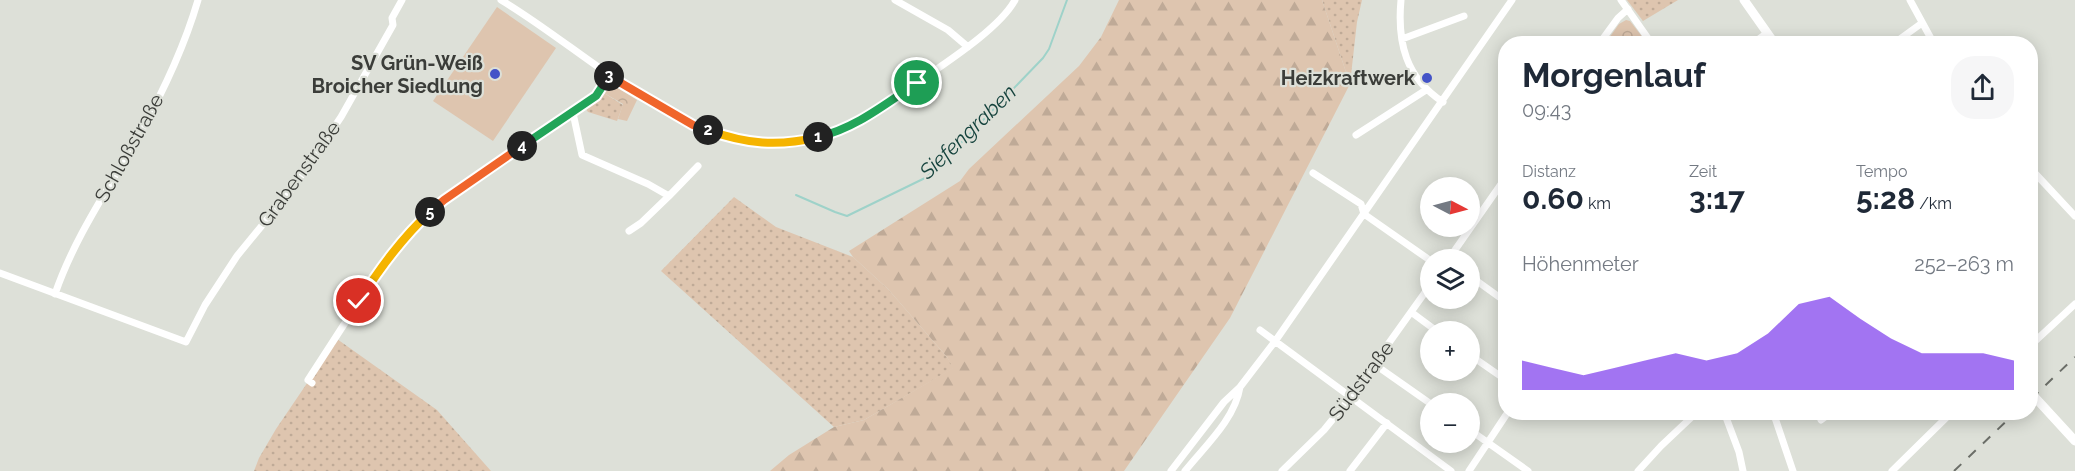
<!DOCTYPE html>
<html lang="de">
<meta charset="utf-8">
<style>
:root{--surface:#fff;--page:#f6f6f7;--text:#1f2937;--muted:#747a83;--accent:#7c3aed}
body{margin:0;font-family:Raleway,sans-serif;background:var(--page);color:var(--text);height:100vh;display:flex;flex-direction:column;font-size:22px;white-space:nowrap}
*{box-sizing:border-box;margin:0}
p{font-size:20px;color:var(--muted)}
.icon{flex:none;width:33px;height:33px;fill:none;stroke:currentColor;stroke-width:2;stroke-linecap:round;stroke-linejoin:round}
.map{position:relative;flex:1;overflow:hidden}
.details{position:absolute;left:1498px;top:36px;width:540px;height:384px;display:flex;flex-direction:column;background:var(--surface);border-radius:24px;box-shadow:0 3px 15px #0003}
.details>*{flex:none}
.needle{width:39px;rotate:96deg}
.controls{position:absolute;left:1420px;top:177px;display:grid;gap:12px}
.controls a{display:grid;place-items:center;width:60px;height:60px;border-radius:50%;background:var(--surface);box-shadow:0 3px 15px #0003;font-size:30px}
.pin{position:absolute;display:grid;place-items:center;width:51px;height:51px;color:#fff;margin:-26px;border:3px solid #fff;border-radius:50%;box-shadow:0 2px 6px #0007}
.km{position:absolute;width:30px;height:30px;margin:-15px;border-radius:50%;background:#222;color:#fff;font-size:16px;line-height:30px;text-align:center}
.round{display:grid;place-items:center;flex:none;width:63px;height:63px;border-radius:24px;background:var(--page)}
.head{display:flex;align-items:center;justify-content:space-between;height:102px;padding:0 24px}
h1{font-size:33px;font-weight:700;line-height:45px}
.figures{display:grid;grid-template-columns:repeat(3,1fr);gap:9px;height:102px;padding:6px 24px}
.figures div{display:grid;align-content:center}
.figures b{font-size:30px;font-weight:700}
.figures small{font-size:16px;font-weight:400}
.figures p{font-size:16px}
.chart{height:168px;padding:12px 24px}
.chart p{display:flex;justify-content:space-between}
.chart svg{width:100%;height:108px;margin-top:6px;fill:var(--accent);opacity:.7}
.map>svg:first-child{display:block}
.grass{fill:url(#grass-dots)}
.forest{fill:url(#forest-firs)}
.park{fill:url(#park-crowns)}
.pitch{fill:#dec5af}
.lines{fill:none;stroke-linecap:round;stroke-linejoin:round}
.stream{stroke:#9ed2c9;stroke-width:2}
.street{stroke:#fff;stroke-width:7}
.secondary{stroke:#fff;stroke-width:9}
.rail{stroke:#6b6e68;stroke-width:2;stroke-dasharray:10 10;stroke-linecap:butt}
.split-1-casing{stroke:#fff;stroke-width:12}
.split-2-casing{stroke:#fff;stroke-width:12}
.split-3-casing{stroke:#fff;stroke-width:12}
.split-4-casing{stroke:#fff;stroke-width:12}
.split-5-casing{stroke:#fff;stroke-width:12}
.split-6-casing{stroke:#fff;stroke-width:12}
.split-1{stroke:#22a559;stroke-width:8}
.split-2{stroke:#f5b400;stroke-width:8}
.split-3{stroke:#f0652b;stroke-width:8}
.split-4{stroke:#22a559;stroke-width:8}
.split-5{stroke:#f0652b;stroke-width:8}
.split-6{stroke:#f5b400;stroke-width:8}
.poi-dot{fill:#4353c7;stroke:#dde0d8;stroke-width:2}
.labels{text-anchor:middle;stroke-width:4.5;stroke-linejoin:round;paint-order:stroke}
.poi-label{font-size:20px;font-weight:bold;fill:#3b3d39;stroke:#dde0d8;text-anchor:end}
.street-label{font-size:20px;fill:#3b3d39;stroke:#dde0d8}
.water-label{font-size:21px;font-style:italic;fill:#15433d;stroke:#dde0d8}
</style>
<div class="map">
<svg width="2075" height="471" viewBox="0 0 2075 471">
<defs>
<pattern id="grass-dots" width="8" height="8" patternUnits="userSpaceOnUse" patternTransform="scale(1.5)"><rect width="8" height="8" fill="#dec5af"/><path d="M2 2h.1M6 6h.1" fill="none" stroke="#bfaa97" stroke-width="1.8" stroke-linecap="round"/></pattern>
<pattern id="forest-firs" width="22" height="20" patternUnits="userSpaceOnUse" patternTransform="scale(1.5)"><rect width="22" height="20" fill="#dec5af"/><path d="M5 1l3.5 6h-7zM16 11l3.5 6h-7z" fill="#bfaa97"/></pattern>
<pattern id="park-crowns" width="20" height="18" patternUnits="userSpaceOnUse" patternTransform="scale(1.5)"><rect width="20" height="18" fill="#dec5af"/><path d="M2 6a3 3 0 1 1 6 0M12 15a3 3 0 1 1 6 0" fill="none" stroke="#bfaa97"/></pattern>
</defs>
<rect width="100%" height="100%" fill="#dde0d8"/>
<path class="grass" d="M1322 0H1362L1357 22 1350 84Z
M1627 0H1678L1643 21Z
M604 93 623 105 617 121 588 112 586 109Z
M734 197 776 227 853 257 888 289 947 357 954 368 864 420 834 427 661 271Z
M337 339 437 410 491 471H254L259 458 276 429Z"/>
<path class="forest" d="M1119 0H1322L1350 84 1230 318 1124 471H770L789 455 834 427 864 420 953 368 947 357 888 289 853 257 849 251 960 181 969 169 1079 66 1101 37Z"/>
<path class="park" d="M1626 20 1630 21 1647 43H1608L1607 41 1619 24Z
M613 85 637 100 627 121 618 119 623 104 604 93Z"/>
<path class="pitch" d="M497 7 556 48 493 141 433 101Z"/>
<g class="lines">
<path class="stream" d="M796 195 835 212 847 216 925 178 934 171 1043 58 1049 49 1067 0"/>
<path class="street" d="M501 0C598 57 713 183 837 132 864 122 887 103 911 87 939 67 999 30 1015 0
M895 0 948 30 968 47
M1401 0C1397 43 1406 78 1443 102
M1621 0 1652 44
M1910 0 1934 44
M1402 39 1464 16
M1599 44 1618 18 1628 9
M1752 44 1767 33
M1893 44 1922 23
M573 113 582 155 648 184 669 196 698 166
M1356 135 1426 90
M2031 169 2075 216
M1313 173 1361 204 1364 214 1431 261
M629 231 641 223 669 196
M1448 260 1506 177
M0 273 186 342 205 305 237 256 292 189 341 117 393 25 392 18 402 0
M1470 276 1506 302
M55 294C75 236 109 188 139 135 163 92 184 48 198 0
M1411 312 1438 332
M1260 330 1451 471
M2031 345 2075 304
M1470 355 1506 380
M1374 364 1431 404
M312 383 308 380 387 258 403 238 444 200 501 159 596 96 610 75
M1724 412 1739 452 1743 471
M1773 412 1793 471
M1821 420 1832 412
M1470 430 1528 471
M1171 471 1224 402 1240 387 1276 340 1512 0
M1185 471C1205 446 1235 419 1240 387
M1282 471 1324 430 1346 403 1431 284
M1350 471 1387 423
M1469 471 1508 412
M1638 471 1661 446 1697 412
M1892 471 1952 412"/>
<path class="secondary" d="M1744 0 1775 44
M2031 393 2075 441"/>
<path class="rail" d="M2031 399 2075 357
M1954 471 2016 412"/>
</g>
<g class="lines">
<defs>
<path id="split-1" d="M818 137C856 128 885 104 917 83"/>
<path id="split-2" d="M708 130C746 144 778 147 818 137"/>
<path id="split-3" d="M609 76 693 125 708 130"/>
<path id="split-4" d="M522 146 596 96 609 76"/>
<path id="split-5" d="M430 212 444 200 522 146"/>
<path id="split-6" d="M359 301C380 268 401 239 430 212"/>
</defs>
<use href="#split-1" class="split-1-casing"/>
<use href="#split-2" class="split-2-casing"/>
<use href="#split-3" class="split-3-casing"/>
<use href="#split-4" class="split-4-casing"/>
<use href="#split-5" class="split-5-casing"/>
<use href="#split-6" class="split-6-casing"/>
<use href="#split-1" class="split-1"/>
<use href="#split-2" class="split-2"/>
<use href="#split-3" class="split-3"/>
<use href="#split-4" class="split-4"/>
<use href="#split-5" class="split-5"/>
<use href="#split-6" class="split-6"/>
</g>
<g class="poi-dot">
<circle cx="495" cy="74" r="6"/>
<circle cx="1427" cy="78" r="6"/>
</g>
<g class="labels">
<g class="poi-label">
<text x="483" y="70">SV Grün-Weiß<tspan x="483" dy="23">Broicher Siedlung</tspan></text>
<text x="1415" y="85">Heizkraftwerk</text>
</g>
<g class="street-label">
<text transform="translate(129 148) rotate(-61)" y="7">Schloßstraße</text>
<text transform="translate(299 174) rotate(-54)" y="7">Grabenstraße</text>
<text transform="translate(1361 381) rotate(-53)" y="7">Südstraße</text>
</g>
<g class="water-label">
<text transform="translate(968 132) rotate(-44)" y="7">Siefengraben</text>
</g>
</g>
</svg>
<div class="controls">
<a><svg class="needle" viewBox="-14 -14 28 28"><path d="M0-13l5 13h-10z" fill="#e53935"/><path d="M0 13l5-13h-10z" fill="#747a83"/></svg></a>
<a><svg class="icon" aria-label="layers" viewBox="0 0 24 24"><path d="M12 4l9 5-9 5-9-5zM3 14l9 5 9-5"/></svg></a>
<a>+</a>
<a>−</a>
</div>
<div class="pin" style="left:917px;top:83px;background:#1e9e55"><svg class="icon" aria-label="arrive" viewBox="0 0 24 24"><path d="M6 21V4h12l-3 4 3 4H6"/></svg></div>
<div class="pin" style="left:359px;top:301px;background:#d93025"><svg class="icon" aria-label="check" viewBox="0 0 24 24"><path d="M5 12l5 5 9-10"/></svg></div>
<b class="km" style="left:818px;top:137px">1</b>
<b class="km" style="left:708px;top:130px">2</b>
<b class="km" style="left:609px;top:76px">3</b>
<b class="km" style="left:522px;top:146px">4</b>
<b class="km" style="left:430px;top:212px">5</b>
<section class="details">
<div class="head"><div><h1>Morgenlauf</h1><p>09:43</p></div><a class="round"><svg class="icon" aria-label="share" viewBox="0 0 24 24"><path d="M12 15V3M7 8l5-5 5 5M5 13v7h14v-7"/></svg></a></div>
<div class="figures">
<div><p>Distanz</p><b>0.60<small> km</small></b></div>
<div><p>Zeit</p><b>3:17</b></div>
<div><p>Tempo</p><b>5:28<small> /km</small></b></div>
</div>
<div class="chart"><p><span>Höhenmeter</span>252–263 m</p>
<svg viewBox="0 0 160 44" preserveAspectRatio="none"><path d="M0 44V32L10 35L20 38L30 35L40 32L50 29L60 32L70 29L80 21L90 9L100 6L110 15L120 23L130 29L140 29L150 29L160 32V44z"/></svg>
</div>
</section>
</div>
